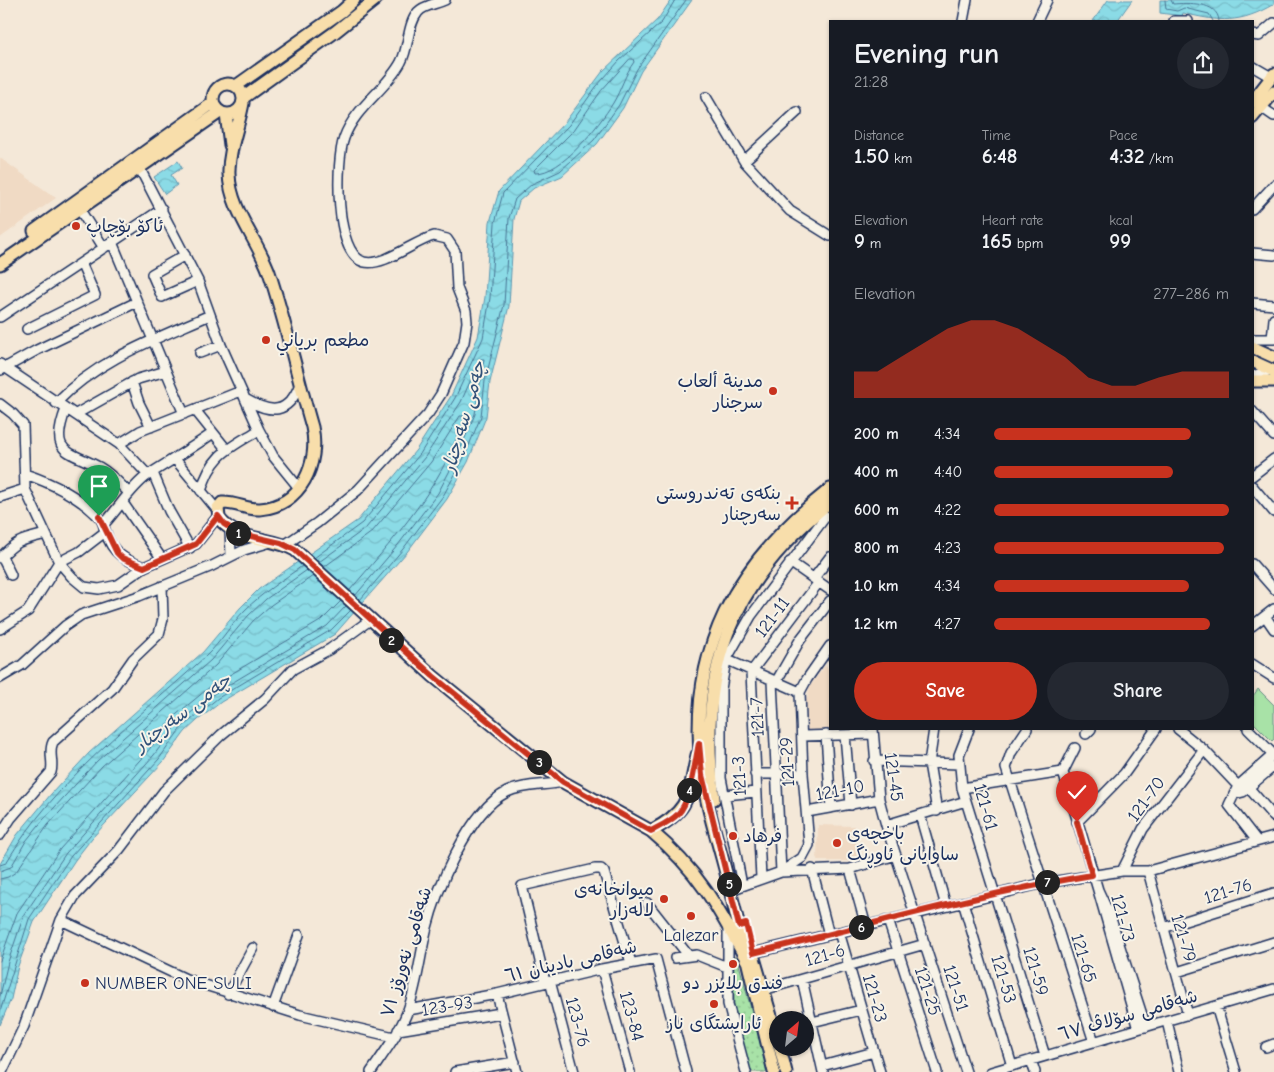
<!DOCTYPE html>
<meta charset="utf-8">
<style>
:root{--surface:#171b24;--page:#242831;--text:#f1f3f6;--muted:#9ea1a6;--accent:#c8321e}
body{margin:0;font-family:"Comic Neue","Playpen Sans Arabic",sans-serif;background:var(--page);color:var(--text);height:100vh;display:flex;flex-direction:column;font-size:19px;white-space:nowrap}
*{box-sizing:border-box;margin:0}
p{font-size:16px;color:var(--muted)}
.icon{flex:none;width:28px;height:28px;fill:none;stroke:currentColor;stroke-width:2;stroke-linecap:round;stroke-linejoin:round}
.map{position:relative;flex:1;overflow:hidden}
.drawer{position:absolute;left:829px;top:20px;width:425px;height:710px;display:flex;flex-direction:column;background:var(--surface);border-radius:0px;box-shadow:0 1px 4px #0004}
.drawer>*{flex:none}
.needle{width:32px;rotate:28deg}
.buttons{position:absolute;left:769px;top:1011px;display:grid;gap:10px}
.buttons a{display:grid;place-items:center;width:45px;height:45px;border-radius:50%;background:var(--surface);box-shadow:0 1px 4px #0004;font-size:25px}
.pin{position:absolute;display:grid;place-items:center;width:42px;height:42px;color:#fff;margin:-51px -21px;border-radius:50% 50% 50% 0;rotate:-45deg;box-shadow:0 0 5px #0007}
.pin .icon{rotate:45deg}
.km{position:absolute;width:25px;height:25px;margin:-12px;border-radius:50%;background:#222;color:#fff;font-size:14px;line-height:25px;text-align:center}
.round{display:grid;place-items:center;flex:none;width:52px;height:52px;border-radius:26px;background:var(--page)}
.overview{display:flex;align-items:center;justify-content:space-between;height:85px;padding:0 25px}
h1{font-size:28px;font-weight:700;line-height:38px}
.metrics{display:grid;grid-template-columns:repeat(3,1fr);gap:8px;height:85px;padding:5px 25px}
.metrics div{display:grid;align-content:center}
.metrics b{font-size:21px;font-weight:700}
.metrics small{font-size:14px;font-weight:400}
.metrics p{font-size:14px}
.chart{height:140px;padding:10px 25px}
.chart p{display:flex;justify-content:space-between}
.chart svg{width:100%;height:90px;margin-top:5px;fill:var(--accent);opacity:.7}
.cta{display:flex;gap:10px;margin-top:auto;padding:10px 25px}
.cta a{flex:1;height:58px;border-radius:30px;background:var(--accent);color:#fff;font-size:20px;font-weight:700;line-height:58px;text-align:center}
.cta a+a{background:var(--page);color:var(--text)}
ul{padding:0 25px;list-style:none;font-size:16px}
li{display:grid;grid-template-columns:80px 60px 1fr;align-items:center;height:38px}
li i{height:12px;border-radius:6px;background:var(--accent)}
.map>svg:first-child{display:block}
.built{fill:#f0dac4}
.grass{fill:#a8e2a7;stroke:#628882}
.garden{fill:url(#garden-dots);stroke:#628882}
.water{fill:url(#water-waves);stroke:#5e96b0}
.lines{fill:none;stroke-linecap:round;stroke-linejoin:round}
.shore{stroke:#487494;stroke-width:1}
.minor-casing{stroke:#1b2f5e;stroke-width:12}
.major-casing{stroke:#1b2f5e;stroke-width:15}
.minor{stroke:#f7f3e8;stroke-width:9}
.major{stroke:#f8deab;stroke-width:11}
.route-casing{stroke:#fff;stroke-width:10}
.route{stroke:#c8321e;stroke-width:6}
.poi-dot{fill:#c8321e;stroke:#f7f3e8;stroke-width:2}
.labels{text-anchor:middle;stroke-width:4;stroke-linejoin:round;paint-order:stroke}
.poi-label{font-size:18px;fill:#1b2f5e;stroke:#f7f3e8;text-anchor:start}
.street-label{font-size:18px;fill:#1b2f5e;stroke:#f7f3e8}
.water-label{font-size:19px;font-style:italic;fill:#315179;stroke:#f7f3e8}
</style>
<div class="map">
<svg width="1274" height="1072" viewBox="0 0 1274 1072">
<defs>
<pattern id="garden-dots" width="8" height="8" patternUnits="userSpaceOnUse" patternTransform="scale(1.25)"><rect width="8" height="8" fill="#a8e2a7"/><path d="M2 2h.1M6 6h.1" fill="none" stroke="#90c292" stroke-width="1.8" stroke-linecap="round"/></pattern>
<pattern id="water-waves" width="16" height="10" patternUnits="userSpaceOnUse" patternTransform="scale(1.25)"><rect width="16" height="10" fill="#8bdbe6"/><path d="M0 5q4-4 8 0t8 0" fill="none" stroke="#77bcc8"/></pattern>
</defs>
<rect width="100%" height="100%" fill="#f4e8d8"/>
<filter id="ink" filterUnits="userSpaceOnUse"><feTurbulence type="fractalNoise" baseFrequency=".02" numOctaves="2"/><feDisplacementMap in="SourceGraphic" scale="10" xChannelSelector="R" yChannelSelector="G"/><feConvolveMatrix kernelMatrix="1 2 1 2 8 2 1 2 1" color-interpolation-filters="sRGB"/></filter>
<g filter="url(#ink)">
<path class="built" d="M0 158 56 198 0 238Z
M825 666 830 669V729H866V732L808 735 806 703 810 686Z
M818 825 854 826 858 861H817Z"/>
<path class="grass" d="M1258 689 1274 705V739L1272 741 1253 722V696Z"/>
<path class="garden" d="M734 957H737L768 1072H749L734 1004Z"/>
<path class="water" d="M671 0H692L641 71 623 108 597 144 562 176 534 188 519 201 514 219 509 306 490 382 486 417 468 462 447 499 407 552 335 634 221 702 198 720 185 732 163 762 92 838 75 860 34 922 18 966 11 999 0 1025V864L17 835 51 794 89 753 203 652 240 608 259 589 358 520 416 450 451 396 478 337 485 297 490 222 499 191 565 122 603 71 658 19Z
M1108 0H1132L1117 21H1093Z
M1160 0H1274V4C1240 24 1220 22 1183 13L1182 16 1160 13Z
M178 161 182 168 171 175 177 185 165 194 154 177Z"/>
<g class="lines">
<path class="shore" d="M1165 0 1166 9 1177 11 1184 8 1209 14 1213 21
M1171 0 1173 4C1187 3 1218 1 1219 21
M630 59H633L634 62C625 74 621 90 613 103 599 125 562 174 535 173L534 170 574 130 601 91Z
M314 558 362 523 420 454 455 398 483 338 490 298 495 223 503 193 569 125 596 87 619 61 662 22 675 0
M319 562 366 528 425 457 461 402 480 359H484L475 414 457 457 438 493 398 545 355 596
M324 567 372 532 431 462 460 416H464C465 423 460 431 457 437 434 496 390 543 350 590
M360 600 403 549 443 496 463 460 481 416 485 381 504 305 509 218 515 199 532 184 560 171 594 140 619 105 637 69 686 0
M0 865 6 863C56 779 135 721 206 656 221 642 231 624 245 610 262 593 283 580 302 566
M0 871 11 867 26 841 43 820 97 761 211 660 248 616 266 599 307 570
M0 879 8 877 16 872 48 825 102 766 216 665 253 621 271 605 313 576
M0 961 17 913 60 849 148 751 171 719 211 686 322 620 341 601
M0 996 8 962 24 915 66 853 154 755 177 724 215 693 327 626 346 606
M0 1012 29 919 71 856 159 759 181 728 218 698 331 630 351 610"/>
<defs>
<path id="minor" d="M963 21 967 0
M1037 21 1047 0
M1174 21H1188
M1252 35 1259 36 1274 23
M1252 66 1271 77
M706 97 744 161 790 211 830 236
M1261 107 1274 116
M744 161 797 112
M140 169 198 281 221 345 259 430 273 456 299 488
M1252 209 1274 185
M80 210 104 248
M112 242 184 414
M1252 253 1274 255
M185 255 152 274 162 297 198 281
M1252 303 1274 305
M0 317 162 209
M27 329 95 295 81 263
M1252 339H1274
M1272 339 1274 319
M200 353 221 345
M0 364 119 444 148 475
M1 370 37 350 137 302
M1252 376 1272 370
M132 382 139 403 151 427
M245 399C271 414 288 415 300 384
M56 403C98 359 156 339 210 315
M0 404 13 414 23 425 25 489 59 562 79 552 105 532
M66 409C49 454 67 450 99 467 111 474 120 484 129 493
M195 410 227 450
M1252 411 1274 436
M76 414 138 379 166 371
M119 444 140 431 241 391
M175 459 218 511
M153 473 169 511 190 548
M25 474C52 483 78 496 98 516 104 521 103 526 106 533 112 553 125 560 144 567
M1252 476 1274 459
M1252 486 1274 512
M201 491C212 454 228 449 259 430
M0 497 25 489
M123 503 162 559
M104 524C118 509 131 487 148 475 170 461 192 448 213 433
M230 528 231 556
M286 544 317 523 358 490 428 414 441 394 464 342 467 322 466 311 457 288 455 251 447 239 434 236C414 241 384 267 364 262 334 254 336 160 344 138 355 107 386 90 401 62 409 48 407 25 418 12 424 5 437 4 445 0
M2 557 11 575
M0 558C17 540 22 540 46 534
M790 562 830 590
M1252 564 1274 589
M814 578 830 557
M1265 616 1274 629
M1252 626 1274 609
M0 629 28 611 59 562 72 577 84 587 99 589 118 585 144 567 196 544 218 516
M723 658 800 692
M1252 664 1274 678
M0 678 22 665 65 626 81 615 139 596 212 566 244 550 271 542
M772 681 781 872 802 858 809 845 803 774 800 692 807 679 830 646
M776 682 800 640 830 601
M873 729 879 799 886 825 966 1072
M934 729 929 763 937 811
M969 729 959 755 962 788 1045 1056
M1027 729 1011 753 1006 768 1094 1042
M1178 729 1204 750 1238 786
M1248 729 1274 755
M1086 734 1091 729
M826 735 831 808
M845 735 851 805
M803 736 873 734
M874 761 959 764
M1063 772 1098 890
M1063 772 1075 748
M755 774H803
M1248 787 1274 817
M962 788 1063 772
M1235 794 1243 792 1274 766
M725 795 756 792
M807 812 879 799
M920 815 946 906
M1077 822 1124 774 1156 729
M886 825 966 801
M0 835 11 818 51 772C54 762 48 752 53 742L112 689 133 659 159 634 163 619 162 586
M1257 841 1229 805 1238 786 1274 754
M812 869 829 935
M850 869 866 926
M1122 871 1143 829 1204 750
M1148 871 1188 1015
M761 878 751 672 819 582
M742 885 721 778V689L726 660 751 616 826 516
M736 888 781 872 850 869 896 855
M963 902 1012 1066
M647 903 688 955
M61 920 186 979 300 1015 394 1037
M888 920 937 1072
M728 927V1004L746 1072
M1163 928 1274 893
M839 932 880 1072
M753 953 1044 883 1122 871H1148L1274 837
M675 958 697 955 727 967
M602 969 630 1072
M1177 972 1274 942
M802 979 823 1072
M550 981 574 1072
M545 982 522 886 595 869H601L604 872 631 963
M763 990 925 944
M228 994 253 948
M497 994 517 1072
M1216 1006 1236 1072
M273 1007 299 935
M408 1010 497 994 602 969 656 959 686 1072
M1167 1021 1179 1072
M812 1022 861 1010
M1138 1029 1098 890 1110 916 1146 1027
M398 1030 501 1013
M1266 1047 1274 1044
M1031 1060 1035 1072
M822 1066 874 1052
M2 1072 24 1026 61 920 75 896 119 850 164 791 221 735 265 699 293 669 330 649 370 620
M371 1072C384 1053 400 1032 408 1010 417 985 420 957 426 931 436 891 468 811 507 792 524 784 545 786 563 782
M455 1072 515 1062
M991 1072 1274 989"/>
<path id="major" d="M213 99a15 15 0 1 1 30 0a15 15 0 1 1-30 0Z
M236 86 342 11 354 0
M243 98 335 32 375 0
M1252 102 1274 74
M243 103C239 126 228 152 229 174 230 209 257 239 269 272 286 323 297 376 312 427 320 463 301 506 260 509 247 510 235 502 222 503L218 508 219 518C236 542 271 536 295 550L433 676 563 782 651 831C699 871 719 909 748 963
M226 114 230 145
M1252 118 1274 92
M34 231 213 103
M0 264 220 112
M1252 347 1274 357
M1252 361 1274 371
M1252 381H1274
M714 799C697 670 729 584 830 502
M651 831C691 810 688 796 697 755
M754 958 778 1040
M780 1048 786 1072
M774 1072C758 1006 742 939 726 873 718 841 706 807 702 774 686 650 735 564 830 489"/>
</defs>
<use href="#minor" class="minor-casing"/>
<use href="#major" class="major-casing"/>
<use href="#minor" class="minor"/>
<use href="#major" class="major"/>
</g>
</g>
<g class="lines" filter="url(#ink)">
<defs>
<path id="route" d="M99 516 117 553 122 558 144 567 196 544 218 516 224 524 238 533 281 543 295 550 433 676 563 782 651 831C660 826 670 822 678 814 691 801 695 762 699 743L702 775 739 926 746 924 753 953C866 926 978 894 1092 875L1077 822"/>
</defs>
<use href="#route" class="route-casing"/>
<use href="#route" class="route"/>
</g>
<g class="poi-dot">
<circle cx="76" cy="226" r="5"/>
<circle cx="266" cy="340" r="5"/>
<circle cx="773" cy="391" r="5"/>
<path d="M789.5 495.5h5v5h5v5h-5v5h-5v-5h-5v-5h5z"/>
<circle cx="733" cy="836" r="5"/>
<circle cx="837" cy="843" r="5"/>
<circle cx="664" cy="899" r="5"/>
<circle cx="691" cy="916" r="5"/>
<circle cx="733" cy="964" r="5"/>
<circle cx="85" cy="983" r="5"/>
<circle cx="714" cy="1004" r="5"/>
</g>
<g class="labels">
<g class="poi-label">
<text x="86" y="232">ئاکۆ بۆچاپ</text>
<text x="276" y="346">مطعم برياني</text>
<text x="763" y="387" text-anchor="end">مدينة ألعاب<tspan x="763" dy="21">سرجنار</tspan></text>
<text x="781" y="499" text-anchor="end">بنکەی تەندروستی<tspan x="781" dy="21">سەرچنار</tspan></text>
<text x="847" y="839">باخچەی<tspan x="847" dy="21">ساوایانی ئاوڕنگ</tspan></text>
<text x="743" y="842">فرهاد</text>
<text x="654" y="895" text-anchor="end">میوانخانەی<tspan x="654" dy="21">لالەزار</tspan></text>
<text x="691" y="941" text-anchor="middle">Lalezar</text>
<text x="95" y="989">NUMBER ONE SULI</text>
<text x="733" y="989" text-anchor="middle">فندق بلايزر دو</text>
<text x="714" y="1029" text-anchor="middle">ئارایشتگای ناز</text>
</g>
<g class="street-label">
<text transform="translate(772 617) rotate(-53)" y="6">121-11</text>
<text transform="translate(757 717) rotate(-92)" y="6">121-7</text>
<text transform="translate(787 762) rotate(-93)" y="6">121-29</text>
<text transform="translate(739 776) rotate(-93)" y="6">121-3</text>
<text transform="translate(894 777) rotate(82)" y="6">121-45</text>
<text transform="translate(840 790) rotate(-11)" y="6">121-10</text>
<text transform="translate(1146 799) rotate(-54)" y="6">121-70</text>
<text transform="translate(986 807) rotate(74)" y="6">121-61</text>
<text transform="translate(1228 891) rotate(-17)" y="6">121-76</text>
<text transform="translate(1123 918) rotate(75)" y="6">121-73</text>
<text transform="translate(1184 938) rotate(73)" y="6">121-79</text>
<text transform="translate(406 952) rotate(-73)" y="6">شەقامی نەورۆز ٧١</text>
<text transform="translate(825 955) rotate(-16)" y="6">121-6</text>
<text transform="translate(1084 958) rotate(73)" y="6">121-65</text>
<text transform="translate(571 961) rotate(-13)" y="6">شەقامی بادینان ٦١</text>
<text transform="translate(1036 971) rotate(73)" y="6">121-59</text>
<text transform="translate(1004 979) rotate(73)" y="6">121-53</text>
<text transform="translate(956 988) rotate(72)" y="6">121-51</text>
<text transform="translate(928 991) rotate(72)" y="6">121-25</text>
<text transform="translate(875 998) rotate(74)" y="6">121-23</text>
<text transform="translate(447 1006) rotate(-9)" y="6">123-93</text>
<text transform="translate(1128 1015) rotate(-16)" y="6">شەقامی سۆلاڤ ٦٧</text>
<text transform="translate(632 1016) rotate(75)" y="6">123-84</text>
<text transform="translate(578 1022) rotate(75)" y="6">123-76</text>
</g>
<g class="water-label">
<text transform="translate(463 417) rotate(-74)" y="7">چەمی سەرچنار</text>
<text transform="translate(182 712) rotate(-37)" y="7">چەمی سەرچنار</text>
</g>
</g>
</svg>
<div class="buttons">
<a><svg class="needle" viewBox="-14 -14 28 28"><path d="M0-13l5 13h-10z" fill="#e53935"/><path d="M0 13l5-13h-10z" fill="#9ea1a6"/></svg></a>
</div>
<div class="pin" style="left:99px;top:516px;background:#1e9e55"><svg class="icon" aria-label="arrive" viewBox="0 0 24 24"><path d="M6 21V4h12l-3 4 3 4H6"/></svg></div>
<div class="pin" style="left:1077px;top:822px;background:#d93025"><svg class="icon" aria-label="check" viewBox="0 0 24 24"><path d="M5 12l5 5 9-10"/></svg></div>
<b class="km" style="left:238px;top:533px">1</b>
<b class="km" style="left:391px;top:640px">2</b>
<b class="km" style="left:539px;top:762px">3</b>
<b class="km" style="left:689px;top:790px">4</b>
<b class="km" style="left:729px;top:884px">5</b>
<b class="km" style="left:861px;top:927px">6</b>
<b class="km" style="left:1047px;top:882px">7</b>
<section class="drawer">
<div class="overview"><div><h1>Evening run</h1><p>21:28</p></div><a class="round"><svg class="icon" aria-label="share" viewBox="0 0 24 24"><path d="M12 15V3M7 8l5-5 5 5M5 13v7h14v-7"/></svg></a></div>
<div class="metrics">
<div><p>Distance</p><b>1.50<small> km</small></b></div>
<div><p>Time</p><b>6:48</b></div>
<div><p>Pace</p><b>4:32<small> /km</small></b></div>
</div>
<div class="metrics">
<div><p>Elevation</p><b>9<small> m</small></b></div>
<div><p>Heart rate</p><b>165<small> bpm</small></b></div>
<div><p>kcal</p><b>99</b></div>
</div>
<div class="chart"><p><span>Elevation</span>277–286 m</p>
<svg viewBox="0 0 160 44" preserveAspectRatio="none"><path d="M0 44V31L10 31L20 24L30 17L40 10L50 6L60 6L70 10L80 17L90 24L100 34L110 38L120 38L130 34L140 31L150 31L160 31V44z"/></svg>
</div>
<ul>
<li><b>200 m</b>4:34<i style="width:84%"></i></li>
<li><b>400 m</b>4:40<i style="width:76%"></i></li>
<li><b>600 m</b>4:22<i style="width:100%"></i></li>
<li><b>800 m</b>4:23<i style="width:98%"></i></li>
<li><b>1.0 km</b>4:34<i style="width:83%"></i></li>
<li><b>1.2 km</b>4:27<i style="width:92%"></i></li>
</ul>
<div class="cta"><a>Save</a><a>Share</a></div>
</section>
</div>
